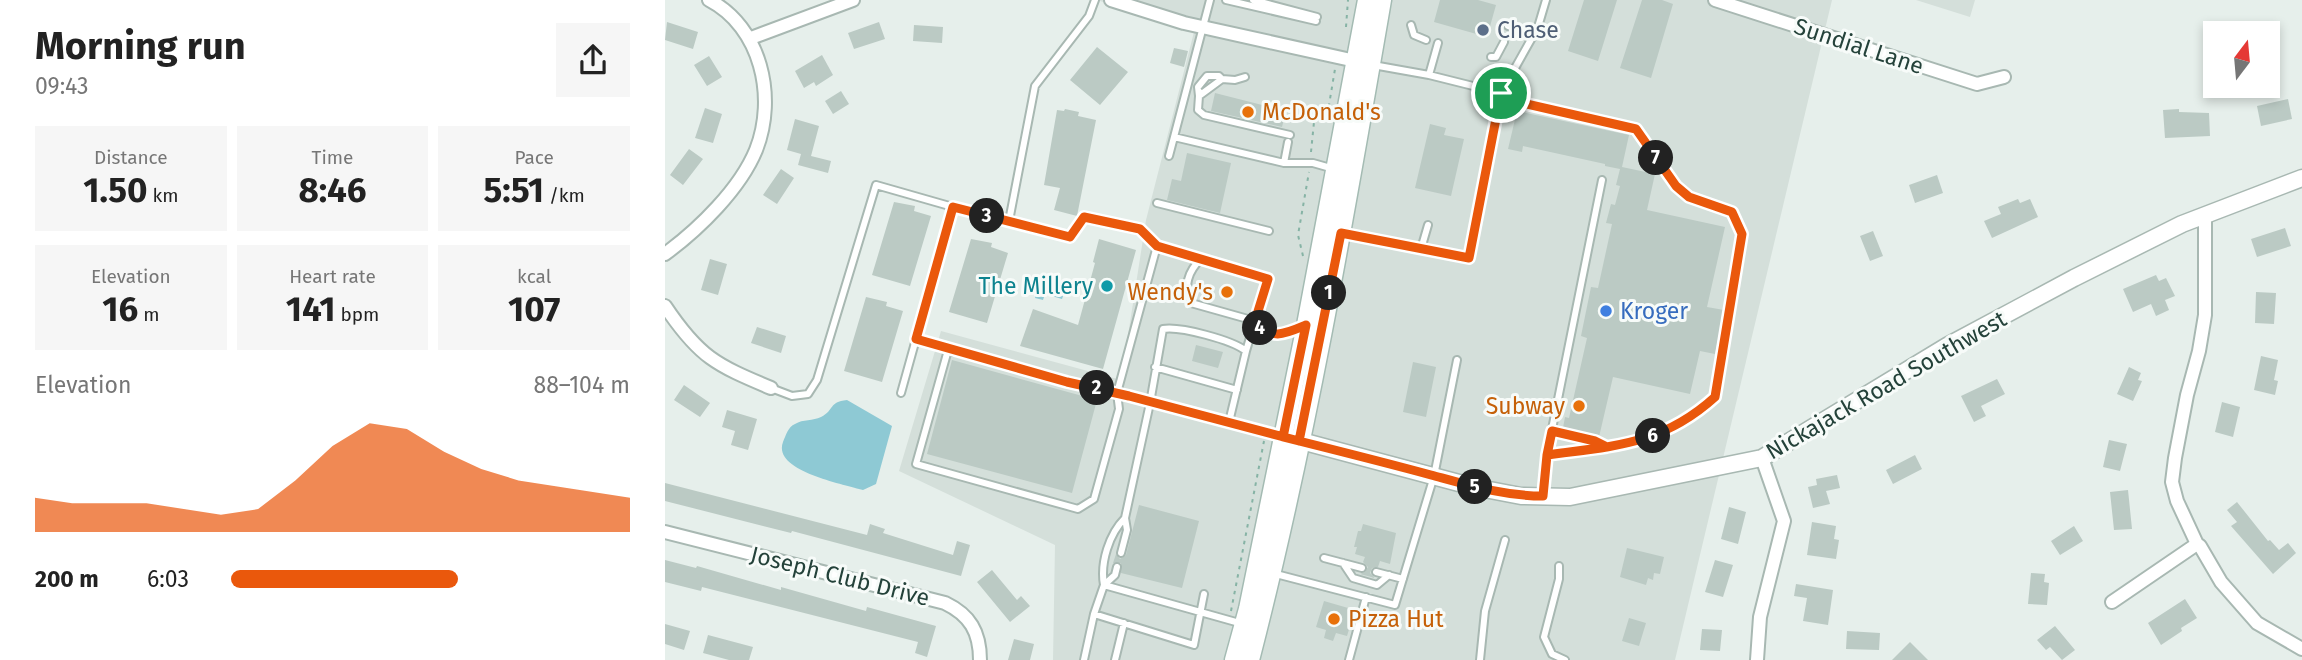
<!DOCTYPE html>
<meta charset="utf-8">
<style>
:root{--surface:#fff;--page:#f6f6f6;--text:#222;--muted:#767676;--accent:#ea580c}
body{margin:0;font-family:"Fira Sans",sans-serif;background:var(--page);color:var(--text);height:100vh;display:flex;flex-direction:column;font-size:26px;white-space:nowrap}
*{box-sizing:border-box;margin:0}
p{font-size:23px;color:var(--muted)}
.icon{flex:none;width:38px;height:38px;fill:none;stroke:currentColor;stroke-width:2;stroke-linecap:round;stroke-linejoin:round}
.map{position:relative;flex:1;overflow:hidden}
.panel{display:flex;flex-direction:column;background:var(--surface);width:665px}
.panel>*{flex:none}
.needle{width:46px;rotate:16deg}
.controls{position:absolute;left:1538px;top:21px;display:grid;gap:14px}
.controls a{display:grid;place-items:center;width:77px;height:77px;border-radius:0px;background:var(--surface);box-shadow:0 4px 10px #0003;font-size:35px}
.pin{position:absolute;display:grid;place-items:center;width:60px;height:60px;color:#fff;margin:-30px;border:4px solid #fff;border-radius:50%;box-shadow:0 2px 7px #0007}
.km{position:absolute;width:35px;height:35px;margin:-18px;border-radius:50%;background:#222;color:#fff;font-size:19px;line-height:35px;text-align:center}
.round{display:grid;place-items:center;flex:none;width:74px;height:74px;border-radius:0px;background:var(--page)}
.head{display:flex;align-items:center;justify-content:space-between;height:119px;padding:0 35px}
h1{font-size:38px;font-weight:700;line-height:52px}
.figures{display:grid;grid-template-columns:repeat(3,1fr);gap:10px;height:119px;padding:7px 35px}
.figures div{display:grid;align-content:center;border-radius:0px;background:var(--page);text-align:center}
.figures b{font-size:35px;font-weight:700}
.figures small{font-size:19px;font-weight:400}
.figures p{font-size:19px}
.chart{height:196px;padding:14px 35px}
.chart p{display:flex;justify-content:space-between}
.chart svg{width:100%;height:126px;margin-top:7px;fill:var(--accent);opacity:.7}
ul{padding:0 35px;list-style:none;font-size:23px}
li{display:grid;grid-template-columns:112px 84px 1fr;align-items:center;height:52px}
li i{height:18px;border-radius:9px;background:var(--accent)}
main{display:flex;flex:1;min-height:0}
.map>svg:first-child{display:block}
.built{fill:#d4dfda}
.water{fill:#8ec9d4}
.building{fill:#bbcac4}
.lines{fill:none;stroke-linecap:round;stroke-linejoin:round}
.service-casing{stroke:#a8b8b2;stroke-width:10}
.minor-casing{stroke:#a8b8b2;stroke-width:16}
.tertiary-casing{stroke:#a8b8b2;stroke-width:19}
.secondary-casing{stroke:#a4bbb3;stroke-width:21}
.path{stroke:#86b3a5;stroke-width:2;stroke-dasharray:3.5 5;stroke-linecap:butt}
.service{stroke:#fff;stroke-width:6}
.minor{stroke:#fff;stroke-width:12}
.tertiary{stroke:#fff;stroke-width:16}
.secondary{stroke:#fff;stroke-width:18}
.route-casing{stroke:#fff;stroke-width:14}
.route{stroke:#ea580c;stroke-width:9}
.service-dot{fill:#5c6f8a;stroke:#f7fbf9;stroke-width:2.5}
.food-dot{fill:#e8710a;stroke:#f7fbf9;stroke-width:2.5}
.culture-dot{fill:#0f9aa8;stroke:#f7fbf9;stroke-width:2.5}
.shop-dot{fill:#3f7fe0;stroke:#f7fbf9;stroke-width:2.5}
.labels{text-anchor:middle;stroke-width:6;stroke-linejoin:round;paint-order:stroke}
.service-label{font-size:23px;fill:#4e5e75;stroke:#f7fbf9;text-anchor:start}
.street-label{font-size:23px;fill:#24423a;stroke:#f7fbf9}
.food-label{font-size:23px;fill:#c56008;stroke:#f7fbf9;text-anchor:start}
.culture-label{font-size:23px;fill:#0d838f;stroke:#f7fbf9;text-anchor:end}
.shop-label{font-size:23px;fill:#366cbe;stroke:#f7fbf9;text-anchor:start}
</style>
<main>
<section class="panel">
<div class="head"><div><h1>Morning run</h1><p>09:43</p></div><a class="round"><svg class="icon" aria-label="share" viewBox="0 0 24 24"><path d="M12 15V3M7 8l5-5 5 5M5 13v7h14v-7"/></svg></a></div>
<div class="figures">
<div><p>Distance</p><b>1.50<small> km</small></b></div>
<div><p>Time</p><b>8:46</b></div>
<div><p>Pace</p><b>5:51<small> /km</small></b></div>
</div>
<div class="figures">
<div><p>Elevation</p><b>16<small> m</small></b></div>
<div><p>Heart rate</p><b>141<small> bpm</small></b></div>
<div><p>kcal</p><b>107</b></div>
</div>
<div class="chart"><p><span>Elevation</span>88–104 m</p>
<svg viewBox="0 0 160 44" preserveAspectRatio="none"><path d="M0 44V32L10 34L20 34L30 34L40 36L50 38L60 36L70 26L80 14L90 6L100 8L110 16L120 22L130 26L140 28L150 30L160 32V44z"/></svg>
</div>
<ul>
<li><b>200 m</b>6:03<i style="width:57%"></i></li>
</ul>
</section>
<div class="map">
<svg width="1637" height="660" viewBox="0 0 1637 660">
<rect width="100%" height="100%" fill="#e6efeb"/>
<path class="built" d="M432 0H1167L1010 660H388L390 545 234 471 276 331 456 380 481 220 529 32Z
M1251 0H1310L1305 17Z"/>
<path class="water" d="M360 279 382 285 384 279 402 284 397 299 380 294 378 300 370 298 371 292 357 288Z
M182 400 227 426 211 484 198 490C179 484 107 471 118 442 121 435 123 427 130 424 138 419 148 421 156 417 170 410 163 402 182 400Z"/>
<path class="building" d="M775 0H813L831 5 822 37 769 22Z
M919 0H952L933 61 903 51Z
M977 0H997L1008 4 986 78 955 68Z
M2 22 33 32 28 49 0 40Z
M214 22 220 39 189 49 183 33Z
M249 25 278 27 277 43 248 41Z
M432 47 463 72 435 105 405 80Z
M509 48 523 51 519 67 505 63Z
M157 55 168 75 151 86 149 82 139 88 130 71Z
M44 56 57 77 42 86 29 65Z
M176 91 184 104 168 114 160 101Z
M550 93 621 111 617 127 546 111Z
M1623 99 1627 119 1596 126 1592 106Z
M40 108 57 114 48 143 30 138Z
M400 109 414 112 413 116 431 120 412 216 389 210 395 188 379 185 392 110 399 111Z
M1514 109V112L1544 113 1545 136 1500 138 1498 110Z
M852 111 964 135 957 167 990 174 982 210 1060 227 1042 307 1059 310 1050 354 1035 351 1025 394 948 377 934 437 898 428 900 417 904 418 922 338 916 336 926 287 933 288 947 224 941 223 946 204 950 205 955 186 951 185 955 169 940 166V164L858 146 857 152 843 149Z
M130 119 154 126 146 156 166 161 163 173 133 165 136 154 122 150Z
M765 124 781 128 779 135 799 139 786 196 750 188Z
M24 149 38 159 18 185 5 175Z
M522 153 566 163 555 213 502 200 507 179 516 181Z
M116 169 129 178 112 204 98 195Z
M1272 175 1278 193 1250 203 1244 185Z
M1353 199 1355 203 1365 199 1373 217 1327 238 1319 221 1336 214 1333 207Z
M229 202 250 206 249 211 266 216 245 286 207 275Z
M1620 228 1626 246 1592 257 1586 239Z
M1208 231 1218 256 1205 261 1195 236Z
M306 239 327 243 326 247 343 253 322 323 284 312Z
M434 239 471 250 438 369 355 346 368 309 413 325 430 263 428 262Z
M45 259 62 264 53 295 36 290Z
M1491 275 1494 281 1501 278 1510 296 1500 300 1504 310 1491 316 1486 304 1468 312 1458 289Z
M1591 292 1611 293 1609 324 1590 323Z
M201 297 222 302 221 306 238 311 217 382 179 371Z
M92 327 121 336 116 353 86 343Z
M531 345 558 352 553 368 527 361Z
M1596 356 1613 360 1609 380 1613 381 1610 395 1589 390Z
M287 360 432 400 407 493 262 454Z
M748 362 771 367 761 417 738 412Z
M1464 367 1476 373 1473 380 1477 381 1468 401 1452 394Z
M1332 379 1340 394 1316 406 1321 416 1309 422 1296 396Z
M19 385 45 403 35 417 9 400Z
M1557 402 1575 407 1568 437 1550 432Z
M62 410 92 419 83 450 66 445 70 431 57 427Z
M1444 440 1462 444 1455 471 1438 467Z
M1250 455 1257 469 1228 484 1221 470Z
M1172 475 1175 488 1161 491 1165 504 1148 508 1143 487 1152 485 1151 479Z
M0 483 202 535 205 524 220 529 218 533 288 555 292 541 305 545 296 576 127 531 126 533 0 501Z
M1463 490 1467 529 1449 530 1445 492Z
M1572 502 1603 541 1605 540 1614 550 1623 543 1631 553 1608 574 1566 526 1572 522 1562 510Z
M474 505 534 521 517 588 456 573V563H448L451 554 455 559 461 555Z
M1064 507 1081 512 1073 544 1056 539Z
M1147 522 1171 526 1169 539 1174 540 1171 559 1142 555Z
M698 524 731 533 725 564 715 561 713 567 707 568 705 573 710 578 695 574 700 572 703 567 698 562 700 557 690 554 692 547H689L693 531H696Z
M1409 526 1418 541 1395 555 1386 541Z
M962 548 999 557 995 574 989 573 988 580 983 578 981 585 955 577Z
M0 560 31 568 32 566 116 590V587L201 611 202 607 271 626 262 657 250 653 253 642 37 587 36 591 0 582Z
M1050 560 1068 565 1058 597 1040 592Z
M327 570 352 600 356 596 365 606 345 622 312 582Z
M1366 573 1380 574 1379 582 1384 583 1382 605 1363 604Z
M1131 584 1168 590 1163 625 1138 621 1142 598 1129 596Z
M1520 599 1532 618 1516 628 1517 631 1496 645 1483 623Z
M659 601 690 610 682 636 671 633 668 641 659 638 661 630 651 627Z
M964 618 981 623 974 646 957 641Z
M0 624 25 631 19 650 0 644Z
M1390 626 1410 650 1397 660 1385 647 1381 650 1372 640Z
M1037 629 1057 630 1055 651 1035 650Z
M1182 631 1215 633 1214 650 1181 649Z
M43 635 88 647 84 660H64L38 653Z
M349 639 369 644 365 660H343Z
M1245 642 1263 660H1227Z"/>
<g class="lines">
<defs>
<path id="service" d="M561 0 651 21
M588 0 652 17
M746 25 749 35 761 40
M843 26 868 35
M826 57H831L839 42
M708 65 764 75 836 93 873 27 881 0
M764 75 773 43
M580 77 570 80 557 79 534 96 533 110 539 115 625 135
M534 96 533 87 542 76H554L557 79
M509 137 619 163H648L669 169
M504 156 545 0
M619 163 623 142
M492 203 604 231
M288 207 405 237 419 217 475 229 492 246
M344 221 370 86 424 16 430 0
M678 233 804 258 836 93 857 103 971 129 1011 186 1024 197 1067 212 1077 234 1050 397C998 444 948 446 882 455
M756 249 763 225
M536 259C523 271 518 287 526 303L590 321 603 279 492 246 452 393 454 409 429 499 413 509 251 464 283 350C322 360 361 371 400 381 428 389 457 393 485 403L498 329C515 326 567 340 581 351L564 422
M590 321C603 338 618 335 636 327
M581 351 590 321
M490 367 572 390
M106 388 127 396 143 394 152 380 211 185 288 207 251 339 283 350
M236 393 251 339
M887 431 930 441 942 447
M878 494 880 464 937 180
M456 553 462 530 460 518
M659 558 697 568
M678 563 688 578 712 585 724 575
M894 566V579L879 637 887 654 900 660
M711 572 738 579
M607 573 730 605 769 476 792 360
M439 585C435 563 444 534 460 518L485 403 616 436
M439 585 450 575 452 567
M429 614 529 645 539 594
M419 660 429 614 439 585 578 624
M450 660 459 623
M684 660 701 597
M815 660 820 611 840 540"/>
<path id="minor" d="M446 0 519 23 695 62
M1050 0 1312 84 1339 77
M86 38 188 0
M1540 217V315L1534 351 1522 395 1510 458 1507 482 1512 501 1532 544 1535 546 1556 582 1592 623 1637 649
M0 254C34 229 75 189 91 150 112 97 96 27 44 0
M0 306C34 357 51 365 106 388
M0 532 280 603C305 615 315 632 315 660
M1447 602 1532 544
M1092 660 1095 617 1119 521 1097 458"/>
<path id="tertiary" d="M625 438 809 487 856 496 905 497 1097 458 1282 346 1409 278 1517 224 1637 178"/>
<path id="secondary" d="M569 660 583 609 641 325 702 0
M585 660C641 443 679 221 717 0"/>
</defs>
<use href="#service" class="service-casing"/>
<use href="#minor" class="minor-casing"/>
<use href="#tertiary" class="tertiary-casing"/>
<use href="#secondary" class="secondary-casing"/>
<path class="path" d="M681 27 683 0
M646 152 649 122 664 105 670 69
M638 256 633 235 644 172
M566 611 599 441"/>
<use href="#service" class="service"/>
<use href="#minor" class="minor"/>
<use href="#tertiary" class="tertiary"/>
<use href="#secondary" class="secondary"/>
</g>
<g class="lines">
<defs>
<path id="route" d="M836 93 804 258 676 233 634 441 464 396 402 382 251 339 288 207 405 237 419 217 475 229 492 246 603 279 590 321C606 341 620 334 641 325L618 437 634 441C678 452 722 463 766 475 803 485 839 496 878 496L882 455 942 447 930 441 887 431 882 455C949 446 997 445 1050 397L1077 234 1067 212 1024 197 1011 186 971 129 857 103 836 93"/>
</defs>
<use href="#route" class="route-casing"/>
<use href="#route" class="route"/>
</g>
<circle class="service-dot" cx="818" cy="30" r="7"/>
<g class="food-dot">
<circle cx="583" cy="112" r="7"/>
<circle cx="562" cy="292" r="7"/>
<circle cx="914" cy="406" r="7"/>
<circle cx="669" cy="619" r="7"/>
</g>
<circle class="culture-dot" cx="442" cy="286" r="7"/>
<circle class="shop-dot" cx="941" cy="311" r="7"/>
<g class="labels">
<g class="service-label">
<text x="832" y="38">Chase</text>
</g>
<g class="street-label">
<text transform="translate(1194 46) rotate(18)" y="8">Sundial Lane</text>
<text transform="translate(1221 385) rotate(-30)" y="8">Nickajack Road Southwest</text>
<text transform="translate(175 576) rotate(14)" y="8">Joseph Club Drive</text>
</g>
<g class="food-label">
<text x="597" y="120">McDonald's</text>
<text x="548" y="300" text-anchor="end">Wendy's</text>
<text x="900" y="414" text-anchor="end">Subway</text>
<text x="683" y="627">Pizza Hut</text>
</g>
<g class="culture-label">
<text x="428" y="294">The Millery</text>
</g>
<g class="shop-label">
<text x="955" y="319">Kroger</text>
</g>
</g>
</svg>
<div class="controls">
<a><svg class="needle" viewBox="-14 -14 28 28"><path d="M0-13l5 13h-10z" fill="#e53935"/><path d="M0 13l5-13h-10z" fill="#767676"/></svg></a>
</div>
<div class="pin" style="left:836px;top:93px;background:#1e9e55"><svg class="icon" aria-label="arrive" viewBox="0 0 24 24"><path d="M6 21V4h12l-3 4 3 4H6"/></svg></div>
<b class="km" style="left:664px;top:293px">1</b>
<b class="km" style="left:432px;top:388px">2</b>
<b class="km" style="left:322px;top:216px">3</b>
<b class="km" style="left:595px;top:328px">4</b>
<b class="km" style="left:810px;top:487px">5</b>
<b class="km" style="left:988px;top:436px">6</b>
<b class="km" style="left:991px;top:158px">7</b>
</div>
</main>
